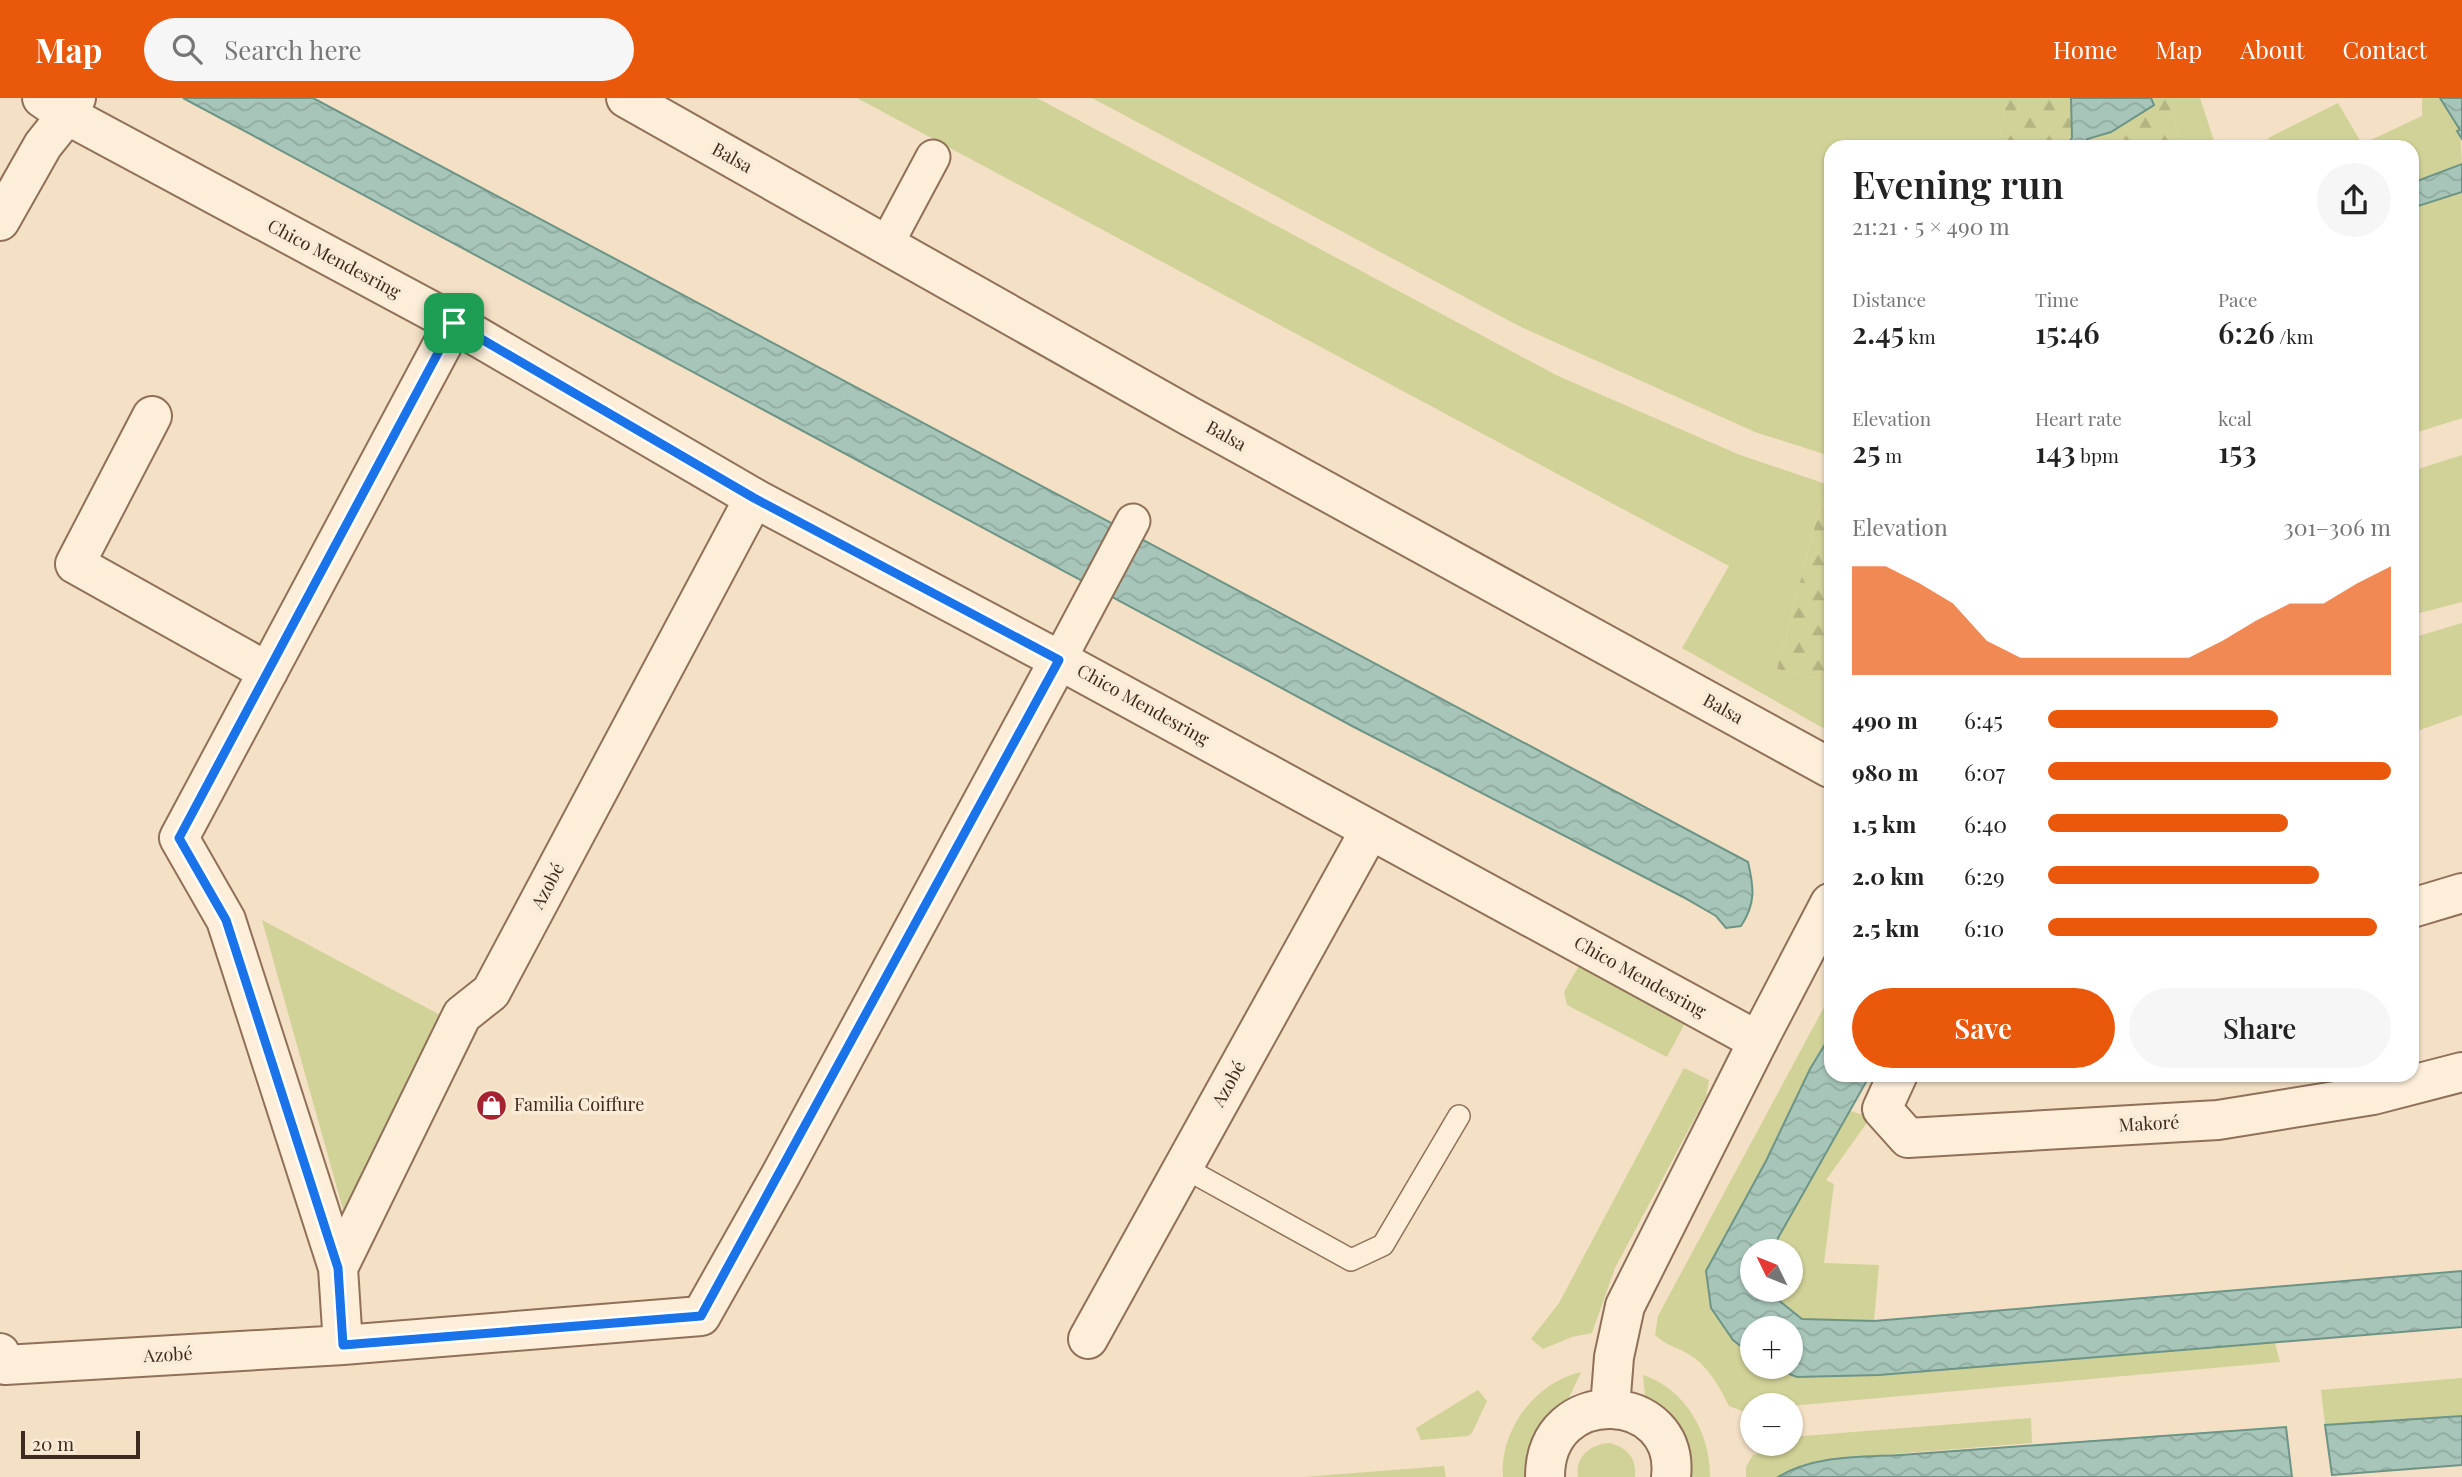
<!DOCTYPE html>
<meta charset="utf-8">
<style>
:root{--surface:#fff;--page:#f6f6f6;--text:#222;--muted:#767676;--accent:#ea580c}
body{margin:0;font-family:"Playfair Display",serif;background:var(--page);color:var(--text);height:100vh;display:flex;flex-direction:column;font-size:26px;white-space:nowrap}
*{box-sizing:border-box;margin:0}
p{font-size:23px;color:var(--muted)}
.icon{flex:none;width:38px;height:38px;fill:none;stroke:currentColor;stroke-width:2;stroke-linecap:round;stroke-linejoin:round}
.map{position:relative;flex:1;overflow:hidden}
.panel{position:absolute;left:1824px;top:42px;width:595px;height:942px;display:flex;flex-direction:column;background:var(--surface);border-radius:21px;box-shadow:0 2px 5px #0004}
.panel>*{flex:none}
.needle{width:46px;rotate:313deg}
.tools{position:absolute;left:1740px;top:1141px;display:grid;gap:14px}
.tools a{display:grid;place-items:center;width:63px;height:63px;border-radius:50%;background:var(--surface);box-shadow:0 2px 5px #0004;font-size:35px}
.scale{position:absolute;left:21px;bottom:18px;width:119px;box-sizing:border-box;padding-left:7px;border:4px solid #3e2a1e;border-top:0;font-size:19px;line-height:24px;white-space:nowrap;color:#3e2a1e;-webkit-text-stroke:5px #f9ebd5;paint-order:stroke}
.pin{position:absolute;display:grid;place-items:center;width:60px;height:60px;color:#fff;margin:-30px;border-radius:14px;box-shadow:0 4px 10px #0006}
.round{display:grid;place-items:center;flex:none;width:74px;height:74px;border-radius:37px;background:var(--page)}
.headline{display:flex;align-items:center;justify-content:space-between;height:119px;padding:0 28px}
h1{font-size:38px;font-weight:600;line-height:52px}
.figures{display:grid;grid-template-columns:repeat(3,1fr);gap:10px;height:119px;padding:7px 28px}
.figures div{display:grid;align-content:center}
.figures b{font-size:30px;font-weight:600}
.figures small{font-size:19px;font-weight:400}
.figures p{font-size:19px}
.chart{height:196px;padding:14px 28px}
.chart p{display:flex;justify-content:space-between}
.chart svg{width:100%;height:126px;margin-top:7px;fill:var(--accent);opacity:.7}
.action{display:flex;gap:14px;margin-top:auto;padding:14px 28px}
.action a{flex:1;height:80px;border-radius:42px;background:var(--accent);color:#fff;font-size:28px;font-weight:600;line-height:80px;text-align:center}
.action a+a{background:var(--page);color:var(--text)}
ul{padding:0 28px;list-style:none;font-size:23px}
li{display:grid;grid-template-columns:112px 84px 1fr;align-items:center;height:52px}
li i{height:18px;border-radius:9px;background:var(--accent)}
header{display:flex;align-items:center;gap:42px;box-sizing:border-box;height:98px;padding:0 35px;background:var(--accent);color:#fff}
header strong{font-size:33px}
nav{display:flex;gap:38px;margin-inline-start:auto;font-size:24px}
.search{width:490px;height:63px;background:var(--page);display:flex;align-items:center;gap:18px;box-sizing:border-box;padding:0 24px;border-radius:38px;color:var(--muted);font-size:26px}
.map>svg:first-child{display:block}
.green{fill:#d1d297}
.forest{fill:url(#forest-firs)}
.water{fill:url(#water-waves);stroke:#6c9587;stroke-width:2}
.lines{fill:none;stroke-linecap:round;stroke-linejoin:round}
.service-casing{stroke:#907058;stroke-width:24}
.pedestrian-casing{stroke:#907058;stroke-width:37}
.minor-casing{stroke:#907058;stroke-width:42}
.tertiary-casing{stroke:#907058;stroke-width:42}
.service{stroke:#fceed9;stroke-width:21}
.pedestrian{stroke:#fceed9;stroke-width:33}
.minor{stroke:#fceed9;stroke-width:38}
.tertiary{stroke:#fceed9;stroke-width:38}
.route-casing{stroke:#fff;stroke-width:14}
.route{stroke:#1a73e8;stroke-width:9}
.labels{text-anchor:middle;stroke-width:7;stroke-linejoin:round;paint-order:stroke}
.street-label{font-size:18px;fill:#3e2a1e;stroke:#f9ebd5}
.poi-label{font-size:18px;fill:#3e2a1e;stroke:#f9ebd5;text-anchor:start}
</style>
<header>
<strong>Map</strong>
<div class="search"><svg class="icon" aria-label="search" viewBox="0 0 24 24"><circle cx="10" cy="10" r="6"/><path d="M15 15l6 6"/></svg>Search here</div>
<nav><a>Home</a><a>Map</a><a>About</a><a>Contact</a></nav>
</header>
<div class="map">
<svg width="2462" height="1379" viewBox="0 0 2462 1379">
<defs>
<pattern id="forest-firs" width="22" height="20" patternUnits="userSpaceOnUse" patternTransform="scale(1.75)"><rect width="22" height="20" fill="#d1d297"/><path d="M5 1l3.5 6h-7zM16 11l3.5 6h-7z" fill="#b4b482"/></pattern>
<pattern id="water-waves" width="16" height="10" patternUnits="userSpaceOnUse" patternTransform="scale(1.75)"><rect width="16" height="10" fill="#a7c6b9"/><path d="M0 5q4-4 8 0t8 0" fill="none" stroke="#91aa9f"/></pattern>
</defs>
<rect width="100%" height="100%" fill="#f3e0c5"/>
<path class="green" d="M857 0H1037L1558 278 1740 357 1826 386 1777 571 1830 583V634L1682 550 1729 468Z
M1092 0H2006L1999 49H1830V358L1755 334 1519 228Z
M2169 0H2200L2214 43 2230 49H2181Z
M2422 0H2440L2460 32 2462 66 2412 85V49H2263L2270 45 2268 40 2338 5 2362 46 2422 18Z
M2462 94V320L2412 336V110Z
M2462 357V504L2412 517V373Z
M2462 525V617L2412 635V540Z
M262 822 457 926 344 1115Z
M1580 866 1678 920 1684 927 1667 959 1567 907 1564 894Z
M1830 898V938L1810 971 1766 1063 1733 1242 1752 1257V1269H1771L1797 1279 1879 1277 2275 1245 2280 1264 1790 1308 1752 1307V1312L1742 1313 1729 1308C1720 1290 1710 1271 1693 1259 1681 1250 1666 1248 1655 1237L1658 1218Z
M1684 970 1709 982 1706 999 1615 1170 1592 1235 1572 1239 1543 1251 1531 1241 1559 1205Z
M1850 1013 1871 1019 1826 1082 1834 1086 1824 1165 1879 1167 1874 1223 1802 1221 1766 1192H1790V1153H1774L1778 1140Z
M1581 1274 1532 1379H1503C1499 1332 1536 1284 1581 1274Z
M1643 1277C1686 1291 1711 1337 1710 1379H1681L1645 1298Z
M2462 1280V1318L2325 1327 2321 1292Z
M1478 1292 1487 1303 1472 1335 1468 1338 1421 1342 1416 1330Z
M2031 1320 2032 1345 1830 1361 1778 1379H1746V1369L1753 1357 1758 1356V1346H1790V1339Z
M1610 1345C1627 1350 1637 1360 1635 1379H1578C1575 1358 1591 1346 1610 1345Z
M1444 1368 1446 1379H1303Z"/>
<path class="forest" d="M2006 0H2071L2072 40 2065 49H1999Z
M2151 0H2169L2181 49H2081L2087 41 2111 34 2154 7Z
M1826 386 1830 388V583L1777 571Z"/>
<path class="water" d="M183 0H313L1748 764C1754 790 1756 805 1741 828L1726 830 1716 818 1683 799 1354 629Z
M2071 0H2151L2154 7 2111 34 2087 41 2081 49H2065L2072 40Z
M2440 0H2462V41L2457 33 2460 32Z
M2462 66V94L2412 110V85Z
M1830 938V976L1870 977 1778 1140 1774 1153H1752V1192H1766L1802 1221 1874 1223 2462 1173V1229L1879 1277 1797 1279 1771 1269H1790V1230H1752V1257L1733 1242 1711 1210 1706 1173 1766 1063 1810 971Z
M2462 1318V1367L2332 1377 2325 1327Z
M2286 1329 2292 1379H1778C1818 1355 1868 1360 1914 1356 2038 1346 2162 1337 2286 1329Z"/>
<g class="lines">
<defs>
<path id="service" d="M1183 1069 1351 1162 1383 1147 1459 1018"/>
<path id="pedestrian" d="M886 147 933 59
M1059 562 1133 423"/>
<path id="minor" d="M42 0 67 17 76 0
M626 0 1189 318 1830 670
M152 318 75 466 268 574
M2412 810 2462 795
M1758 943 1830 805
M1898 976 1882 1011 1908 1040 2218 1022 2373 997 2462 974
M338 1170 462 917 491 894 754 400
M1088 1241 1370 732
M343 1247 338 1170 226 822 179 740 454 225
M0 1255 5 1267 343 1247 701 1218 780 1078 1059 562"/>
<path id="tertiary" d="M0 123 43 47 67 17 454 225 754 400 1059 562 1758 943 1625 1208 1614 1259 1610 1310
M1545 1379C1545 1284 1681 1293 1671 1379"/>
</defs>
<use href="#service" class="service-casing"/>
<use href="#pedestrian" class="pedestrian-casing"/>
<use href="#minor" class="minor-casing"/>
<use href="#tertiary" class="tertiary-casing"/>
<use href="#service" class="service"/>
<use href="#pedestrian" class="pedestrian"/>
<use href="#minor" class="minor"/>
<use href="#tertiary" class="tertiary"/>
</g>
<g class="lines">
<defs>
<path id="route" d="M454 225 754 400 1059 562 701 1218 343 1247 338 1170 226 822 179 740Z"/>
</defs>
<use href="#route" class="route-casing"/>
<use href="#route" class="route"/>
</g>
<defs>
<symbol id="shop-disc" viewBox="-11 -11 22 22"><circle r="9.5" fill="#a52230" stroke="#f9ebd5"/><path d="M-5-2.5h2.3a2.7 3.5 0 0 1 5.4 0H5L5.5 6h-11ZM-1.5-2.5h3a1.5 2.3 0 0 0-3 0Z" fill="#fff"/></symbol>
</defs>
<g fill-rule="evenodd">
<use href="#shop-disc" x="474" y="990" width="35" height="35"/>
</g>
<g class="labels">
<g class="street-label">
<text transform="translate(732 60) rotate(29)" y="6">Balsa</text>
<text transform="translate(334 161) rotate(28)" y="6">Chico Mendesring</text>
<text transform="translate(1226 338) rotate(29)" y="6">Balsa</text>
<text transform="translate(1143 607) rotate(29)" y="6">Chico Mendesring</text>
<text transform="translate(1723 611) rotate(29)" y="6">Balsa</text>
<text transform="translate(548 788) rotate(-62)" y="6">Azobé</text>
<text transform="translate(1640 879) rotate(29)" y="6">Chico Mendesring</text>
<text transform="translate(1229 986) rotate(-61)" y="6">Azobé</text>
<text transform="translate(2149 1026) rotate(-3)" y="6">Makoré</text>
<text transform="translate(168 1257) rotate(-3)" y="6">Azobé</text>
</g>
<g class="poi-label">
<text x="514" y="1013">Familia Coiffure</text>
</g>
</g>
</svg>
<div class="tools">
<a><svg class="needle" viewBox="-14 -14 28 28"><path d="M0-13l5 13h-10z" fill="#e53935"/><path d="M0 13l5-13h-10z" fill="#767676"/></svg></a>
<a>+</a>
<a>−</a>
</div>
<div class="scale">20 m</div>
<div class="pin" style="left:454px;top:225px;background:#1e9e55"><svg class="icon" aria-label="arrive" viewBox="0 0 24 24"><path d="M6 21V4h12l-3 4 3 4H6"/></svg></div>
<section class="panel">
<div class="headline"><div><h1>Evening run</h1><p>21:21 · 5 × 490 m</p></div><a class="round"><svg class="icon" aria-label="share" viewBox="0 0 24 24"><path d="M12 15V3M7 8l5-5 5 5M5 13v7h14v-7"/></svg></a></div>
<div class="figures">
<div><p>Distance</p><b>2.45<small> km</small></b></div>
<div><p>Time</p><b>15:46</b></div>
<div><p>Pace</p><b>6:26<small> /km</small></b></div>
</div>
<div class="figures">
<div><p>Elevation</p><b>25<small> m</small></b></div>
<div><p>Heart rate</p><b>143<small> bpm</small></b></div>
<div><p>kcal</p><b>153</b></div>
</div>
<div class="chart"><p><span>Elevation</span>301–306 m</p>
<svg viewBox="0 0 160 44" preserveAspectRatio="none"><path d="M0 44V6L10 6L20 12L30 19L40 32L50 38L60 38L70 38L80 38L90 38L100 38L110 32L120 25L130 19L140 19L150 12L160 6V44z"/></svg>
</div>
<ul>
<li><b>490 m</b>6:45<i style="width:67%"></i></li>
<li><b>980 m</b>6:07<i style="width:100%"></i></li>
<li><b>1.5 km</b>6:40<i style="width:70%"></i></li>
<li><b>2.0 km</b>6:29<i style="width:79%"></i></li>
<li><b>2.5 km</b>6:10<i style="width:96%"></i></li>
</ul>
<div class="action"><a>Save</a><a>Share</a></div>
</section>
</div>
